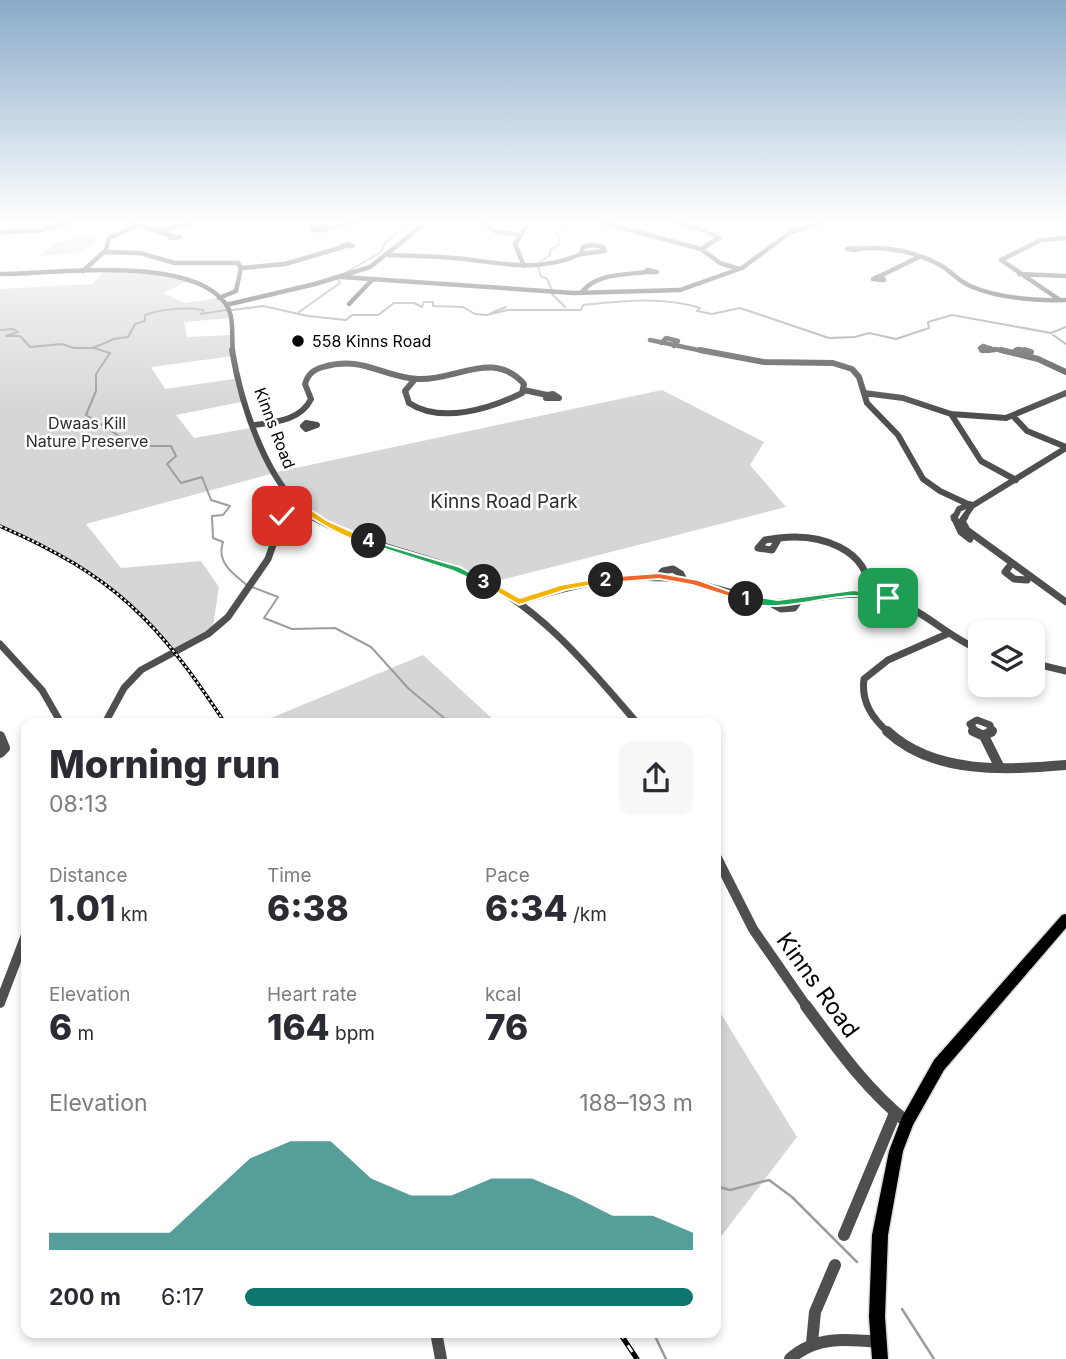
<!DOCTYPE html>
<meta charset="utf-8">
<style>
:root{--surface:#fff;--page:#f7f7f7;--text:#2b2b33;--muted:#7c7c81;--accent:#0f766e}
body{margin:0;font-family:Inter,sans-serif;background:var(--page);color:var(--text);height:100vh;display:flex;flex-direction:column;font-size:26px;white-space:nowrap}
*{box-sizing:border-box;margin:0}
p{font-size:23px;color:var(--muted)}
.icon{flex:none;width:38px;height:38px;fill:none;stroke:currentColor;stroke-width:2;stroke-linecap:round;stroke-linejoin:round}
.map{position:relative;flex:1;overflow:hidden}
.panel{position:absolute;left:21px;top:718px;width:700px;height:620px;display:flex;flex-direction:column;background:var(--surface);border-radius:14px;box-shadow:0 4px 10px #0003}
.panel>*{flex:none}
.controls{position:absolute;left:968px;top:620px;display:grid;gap:14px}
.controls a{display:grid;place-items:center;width:77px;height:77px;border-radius:14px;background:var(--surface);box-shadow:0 4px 10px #0003;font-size:35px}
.pin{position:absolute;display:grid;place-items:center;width:60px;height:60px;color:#fff;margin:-30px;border-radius:14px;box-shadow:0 4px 10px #0006}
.km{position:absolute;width:35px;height:35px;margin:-18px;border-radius:50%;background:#222;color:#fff;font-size:19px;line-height:35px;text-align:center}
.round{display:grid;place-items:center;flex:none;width:74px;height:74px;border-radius:14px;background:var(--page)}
.head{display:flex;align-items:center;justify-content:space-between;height:119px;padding:0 28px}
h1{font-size:38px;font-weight:800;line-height:52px}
.metrics{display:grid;grid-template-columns:repeat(3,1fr);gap:10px;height:119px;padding:7px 28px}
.metrics div{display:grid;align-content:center}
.metrics b{font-size:35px;font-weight:800}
.metrics small{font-size:19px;font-weight:400}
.metrics p{font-size:19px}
.chart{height:196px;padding:14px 28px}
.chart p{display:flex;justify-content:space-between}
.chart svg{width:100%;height:126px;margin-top:7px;fill:var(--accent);opacity:.7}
ul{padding:0 28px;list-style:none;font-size:23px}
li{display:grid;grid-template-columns:112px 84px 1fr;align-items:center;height:52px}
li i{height:18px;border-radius:9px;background:var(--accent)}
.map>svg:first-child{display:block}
.green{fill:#d6d6d6}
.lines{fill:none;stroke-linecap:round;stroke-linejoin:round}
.stream-far1{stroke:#9d9d9d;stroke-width:2}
.stream{stroke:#9d9d9d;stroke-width:2.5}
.major-casing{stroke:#dbdbdb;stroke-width:3}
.minor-far4{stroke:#4f4f4f;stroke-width:4.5}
.minor-far3{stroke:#4f4f4f;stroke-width:6}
.minor-far2{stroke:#4f4f4f;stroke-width:7}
.minor-far1{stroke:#4f4f4f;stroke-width:10}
.minor{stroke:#4f4f4f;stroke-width:12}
.major{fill:#000;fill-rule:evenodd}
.rail-far1-casing{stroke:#000;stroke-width:3.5}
.rail-casing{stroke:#000;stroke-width:5}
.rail-far1{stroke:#fff;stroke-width:2;stroke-dasharray:2.5;stroke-linecap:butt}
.rail{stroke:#fff;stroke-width:2.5;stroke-dasharray:8;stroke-linecap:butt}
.split-1{fill:#22a559;stroke:#fff;stroke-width:2}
.split-2{fill:#f0652b;stroke:#fff;stroke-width:2}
.split-3{fill:#f5b400;stroke:#fff;stroke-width:2}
.split-4{fill:#22a559;stroke:#fff;stroke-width:2}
.split-5{fill:#f5b400;stroke:#fff;stroke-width:2}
.poi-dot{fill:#000;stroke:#fff;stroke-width:2.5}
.labels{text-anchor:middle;stroke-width:5;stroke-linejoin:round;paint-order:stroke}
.far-poi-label{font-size:16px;fill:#000;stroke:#fff;text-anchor:start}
.far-park-label{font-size:16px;fill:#2d2d2d;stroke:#fff}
.far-street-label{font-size:16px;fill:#000;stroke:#fff}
.park-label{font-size:19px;fill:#2d2d2d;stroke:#fff}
.near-street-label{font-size:23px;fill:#000;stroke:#fff}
</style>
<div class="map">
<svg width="1066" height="1359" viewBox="0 0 1066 1359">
<rect width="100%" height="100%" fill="#fff"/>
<path class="green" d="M90 234 100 240C85 253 66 254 41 256 53 240 72 239 90 234Z
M104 271 140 272 188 281 163 293 185 303 219 298 228 307 230 318 184 322 187 337 231 335 233 356 151 367 165 389 240 378 246 401 176 415 194 438 256 427 274 473 86 524 121 568 201 561 219 587 212 633 175 652C147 622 117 591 82 568 57 550 28 539 0 526V289L92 284Z
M662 390 764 442 750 465 786 507 493 582 476 574C430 558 338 536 303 507 291 497 284 486 277 472Z
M423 655 497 723H259Z
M716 1006 797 1137 716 1243Z"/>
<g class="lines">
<path class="stream-far1" d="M539 263 550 255 551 249 559 245 560 238 555 234 570 223 566 222
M538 266 541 276 547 279 552 290
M347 272 381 252 385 243 410 222
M552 294 565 307
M232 310 263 306 308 316 346 320 352 315H378L394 303H414L422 307 424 302H433V306L463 307 475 314 487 315 508 310H581L583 305C621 301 663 296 700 308L697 311 712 314 740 308 829 338 855 337 869 333 896 339 929 328 928 322 952 315 1051 333 1066 327
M299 312 340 283 338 279
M491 313 506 307
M0 330 13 329 18 332 6 336H20L30 347 62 344 74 348H93L114 339 128 337 135 324 145 321V315C165 308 183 307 204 310L201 314 226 310
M1053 335 1066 344
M94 348 110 353 96 374V391L86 415 135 446H171L176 456 167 464 181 483 202 477 211 500 230 506 223 515 212 516 213 538 223 542C216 562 233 574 247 585
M252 587 278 597 264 618 292 629 335 628 371 647 409 689 450 723"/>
<path class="stream" d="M716 1186 730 1190 769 1180 792 1197 857 1262
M902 1309 934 1359
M653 1332 666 1359"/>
<defs>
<path id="major" d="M1066 914V928L944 1070 913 1125 903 1151 888 1235 885 1317 888 1359H872L869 1317 872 1235 889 1151 902 1117 934 1060 1062 915Z"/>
</defs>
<use href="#major" class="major-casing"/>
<path class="minor-far4" d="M127 222 173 236
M483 222 495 231 520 235
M600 222 701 249 720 263 739 269
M673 222 706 231 719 238 701 249
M319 226 329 228 321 231 312 229Z
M329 228 362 222
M160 231 194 222
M0 232 36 231 73 222
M174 236 180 237 170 238Z
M348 244 353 246H342Z
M592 245 603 247 605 251 581 254 583 247Z
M854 248 857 250 847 249Z
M856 249C884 246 914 251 940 265 951 271 958 281 970 286 1001 299 1034 301 1066 300
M104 252 140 253 175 263H238L241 268 236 291 219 298
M389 255C411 256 432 256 454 258 500 262 536 274 581 254
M524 266 515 244 529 222
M241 268 285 264 343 247
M647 270 657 272H646Z
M83 271 106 250 109 238 136 226
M0 274C54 274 190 254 226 304 235 318 231 337 233 352
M1019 274 1066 276
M342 277 574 293 680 290 742 268 791 232 824 222
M877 277 883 278 884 280 873 279Z
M878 277 919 257
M581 293C596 273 624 275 646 272
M1060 300 1001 260 1041 240 1066 238
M349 304 373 279
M226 305 315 284 370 267 427 222
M650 340 708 352
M661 343 666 338 678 341 674 346
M983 346 995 350 983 351 980 348Z
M995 349 1009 352
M1014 352 1019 349 1031 352"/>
<path class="minor-far3" d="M232 350C241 404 268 491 316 519
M700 350 764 362 833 363 852 369 859 377 867 403 898 435 923 479 940 491 972 506
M982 350H989
M1001 350 1038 359 1066 372
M1025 350 1031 352 1029 356
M1014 352 1017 350
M524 390 547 395
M864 393 903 398 951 414 1006 418 1066 393
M553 394 559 398H546L547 395Z
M951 414 981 461 1016 480
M1014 417 1027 431 1066 447
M306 423 317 425 306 429 303 426Z
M255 425C276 422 301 420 311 399L305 384C308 374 313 370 323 367 362 355 382 377 418 379 456 381 493 349 524 384L522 393C490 409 441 424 409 403L405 391 415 379
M282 519 295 503
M954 519 959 509 970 504
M963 519 972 506 1066 448"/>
<path class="minor-far2" d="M313 517C362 545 418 553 469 574 538 604 590 668 637 723
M954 517 961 532 970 539
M965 517 962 521 967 530 1066 602
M779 538C819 533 869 548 870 594
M779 538 772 550 758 548 765 540Z
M1009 567 1005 572 1014 579 1027 580
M659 576 663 571 673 569 681 574 684 580 770 603 781 609 794 608 799 601
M519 602C574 584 626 572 684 580
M770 603C815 601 862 583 905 605 932 618 952 639 980 650
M0 644 42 690 61 723
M1032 663 1066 671
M105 723 124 688 141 670 208 634 228 617 268 559 283 517
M889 733C872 718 861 702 864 679L888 660 947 634
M977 733 970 724 977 720 990 725 992 733"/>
<path class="minor-far1" d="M887 731C934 775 1006 770 1066 765
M973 731 984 736 992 731
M0 736 5 748 0 753
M984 736 999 766
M716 856 753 929 807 1007
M0 1003 26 935"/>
<path class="minor" d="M806 1006C837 1048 866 1089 907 1122
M844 1235 895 1113
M436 1332 441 1359
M812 1343 815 1312 835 1265
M790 1359C815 1336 846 1339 878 1342"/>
<use href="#major" class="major"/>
<defs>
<path id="rail-far1" d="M0 526C113 575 158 621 225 723"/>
<path id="rail" d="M619 1332 637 1359"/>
</defs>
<use href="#rail-far1" class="rail-far1-casing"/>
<use href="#rail" class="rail-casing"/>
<use href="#rail-far1" class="rail-far1"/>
<use href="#rail" class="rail"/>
</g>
<linearGradient id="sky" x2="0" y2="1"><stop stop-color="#8aabca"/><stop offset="0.54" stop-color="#fff"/><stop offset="1" stop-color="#fff" stop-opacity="0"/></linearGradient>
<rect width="1066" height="412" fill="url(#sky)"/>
<path class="split-1" d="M854 590 893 598C884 604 868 597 856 596 824 595 768 617 740 599L746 595 778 600Z"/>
<path class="split-2" d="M659 573 698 580 751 599 746 602 692 585 659 579 606 583 601 580 606 577Z"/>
<path class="split-3" d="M606 577 611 580 610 582 566 590 519 605 479 582 488 580 520 598 560 585Z"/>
<path class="split-4" d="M366 539 460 567 489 582 481 584 453 571 366 543Z"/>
<path class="split-5" d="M292 501H298L328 521 374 541C360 550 309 517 296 507L285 518H279V514Z"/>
<circle class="poi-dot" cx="298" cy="341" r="7"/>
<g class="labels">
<g class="far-poi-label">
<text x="312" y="347">558 Kinns Road</text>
</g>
<g class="far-park-label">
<text x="87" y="429">Dwaas Kill<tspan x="87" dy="18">Nature Preserve</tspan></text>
</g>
<g class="far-street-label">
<text transform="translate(275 428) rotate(69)" y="6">Kinns Road</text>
</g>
<g class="park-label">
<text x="504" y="508">Kinns Road Park</text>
</g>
<g class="near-street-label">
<text transform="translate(818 985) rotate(54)" y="8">Kinns Road</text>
</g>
</g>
</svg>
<div class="controls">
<a><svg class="icon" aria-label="layers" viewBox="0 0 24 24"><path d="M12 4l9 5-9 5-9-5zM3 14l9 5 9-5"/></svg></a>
</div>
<div class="pin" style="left:888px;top:598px;background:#1e9e55"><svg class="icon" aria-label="arrive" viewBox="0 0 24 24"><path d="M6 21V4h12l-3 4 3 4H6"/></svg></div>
<div class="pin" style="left:282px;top:516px;background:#d93025"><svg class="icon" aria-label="check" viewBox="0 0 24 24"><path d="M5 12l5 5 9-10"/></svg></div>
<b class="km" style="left:746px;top:599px">1</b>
<b class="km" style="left:606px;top:580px">2</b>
<b class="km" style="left:484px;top:582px">3</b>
<b class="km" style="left:369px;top:541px">4</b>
<section class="panel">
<div class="head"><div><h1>Morning run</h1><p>08:13</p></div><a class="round"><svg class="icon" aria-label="share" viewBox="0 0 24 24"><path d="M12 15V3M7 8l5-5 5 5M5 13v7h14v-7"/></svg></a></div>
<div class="metrics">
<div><p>Distance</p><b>1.01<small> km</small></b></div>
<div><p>Time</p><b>6:38</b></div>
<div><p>Pace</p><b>6:34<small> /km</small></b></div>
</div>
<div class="metrics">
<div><p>Elevation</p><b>6<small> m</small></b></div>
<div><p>Heart rate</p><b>164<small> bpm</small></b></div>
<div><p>kcal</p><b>76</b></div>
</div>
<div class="chart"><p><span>Elevation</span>188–193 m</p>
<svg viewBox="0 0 160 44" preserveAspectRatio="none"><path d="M0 44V38L10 38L20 38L30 38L40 25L50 12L60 6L70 6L80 19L90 25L100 25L110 19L120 19L130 25L140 32L150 32L160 38V44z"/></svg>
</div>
<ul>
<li><b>200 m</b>6:17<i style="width:100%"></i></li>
</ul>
</section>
</div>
